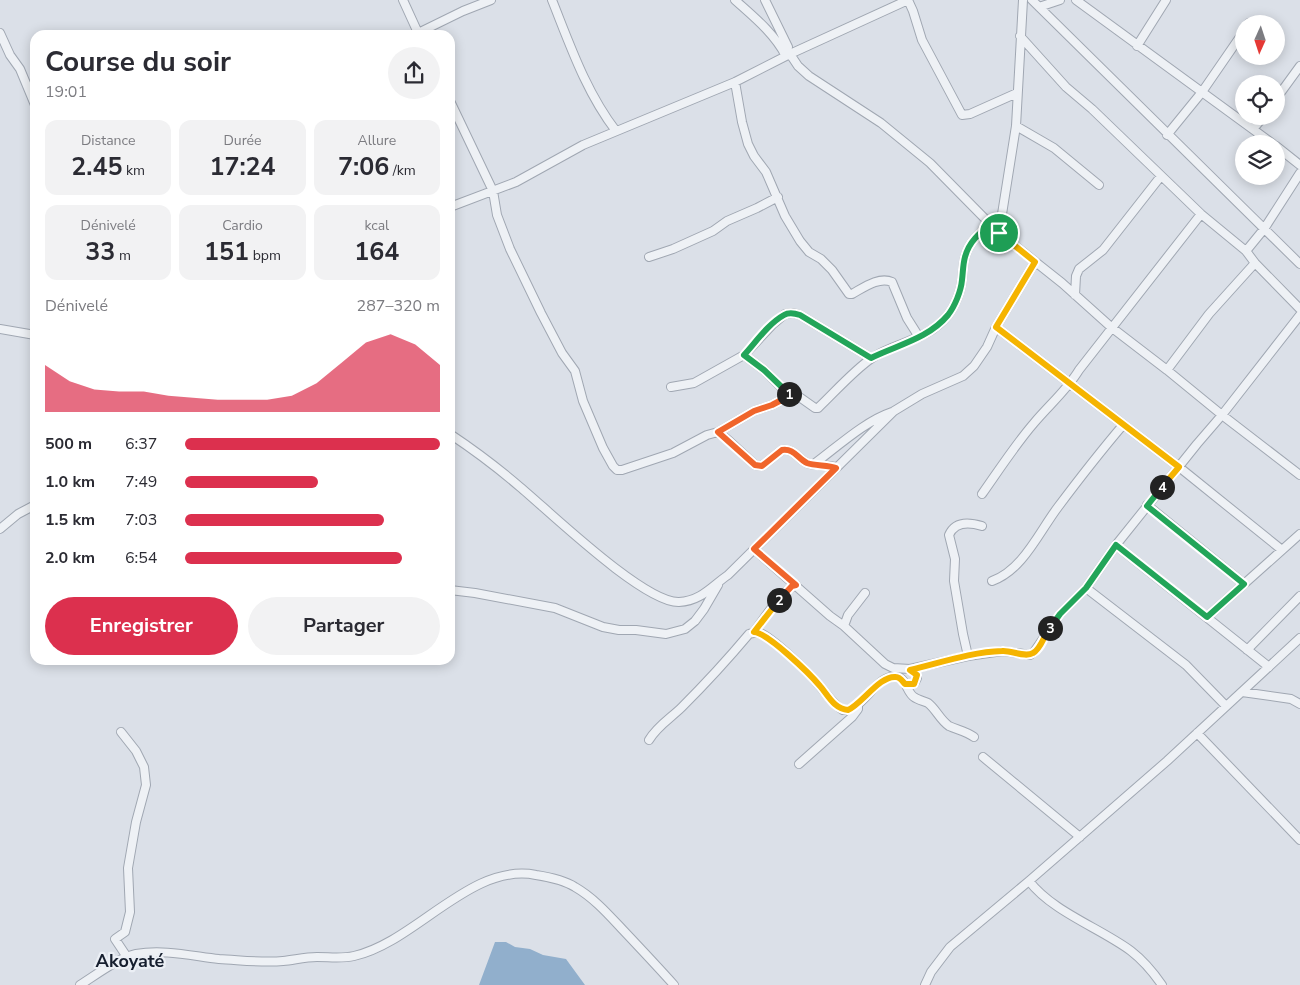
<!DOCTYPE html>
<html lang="fr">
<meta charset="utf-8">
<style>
:root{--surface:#fff;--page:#f2f2f3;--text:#2b2b33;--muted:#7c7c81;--accent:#dc304e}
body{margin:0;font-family:"Nunito Sans",sans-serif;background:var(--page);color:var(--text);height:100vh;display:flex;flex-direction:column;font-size:19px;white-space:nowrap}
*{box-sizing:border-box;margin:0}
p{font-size:16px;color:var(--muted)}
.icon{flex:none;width:28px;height:28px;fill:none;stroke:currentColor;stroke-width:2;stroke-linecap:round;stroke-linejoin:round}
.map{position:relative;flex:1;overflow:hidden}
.side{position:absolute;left:30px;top:30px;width:425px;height:635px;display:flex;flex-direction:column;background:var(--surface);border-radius:15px;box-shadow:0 2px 12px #0003}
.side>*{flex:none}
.needle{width:32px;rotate:183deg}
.fabs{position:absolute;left:1235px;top:15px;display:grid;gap:10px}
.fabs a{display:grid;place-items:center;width:50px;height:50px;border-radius:50%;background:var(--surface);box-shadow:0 2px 12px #0003;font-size:25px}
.pin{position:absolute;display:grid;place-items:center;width:42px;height:42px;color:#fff;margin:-21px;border:2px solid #fff;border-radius:50%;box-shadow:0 1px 5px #0007}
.km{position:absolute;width:25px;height:25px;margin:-12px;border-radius:50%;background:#222;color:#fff;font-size:14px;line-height:25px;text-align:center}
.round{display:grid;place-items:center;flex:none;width:52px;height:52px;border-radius:26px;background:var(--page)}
.head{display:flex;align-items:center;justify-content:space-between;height:85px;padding:0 15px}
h1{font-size:28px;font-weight:700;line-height:38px}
.figures{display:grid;grid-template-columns:repeat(3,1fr);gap:8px;height:85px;padding:5px 15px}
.figures div{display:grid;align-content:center;border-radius:12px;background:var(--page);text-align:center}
.figures b{font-size:25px;font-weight:700}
.figures small{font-size:14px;font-weight:400}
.figures p{font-size:14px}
.chart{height:140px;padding:10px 15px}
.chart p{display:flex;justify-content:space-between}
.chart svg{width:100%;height:90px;margin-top:5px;fill:var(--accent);opacity:.7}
.primary-button{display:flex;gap:10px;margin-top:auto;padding:10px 15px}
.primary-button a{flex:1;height:58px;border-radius:30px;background:var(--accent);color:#fff;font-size:20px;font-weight:700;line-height:58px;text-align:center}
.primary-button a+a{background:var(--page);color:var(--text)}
ul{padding:0 15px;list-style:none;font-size:16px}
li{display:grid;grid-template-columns:80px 60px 1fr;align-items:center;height:38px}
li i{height:12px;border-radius:6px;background:var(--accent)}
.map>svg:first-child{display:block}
.water{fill:#91afcc}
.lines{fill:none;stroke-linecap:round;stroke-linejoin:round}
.minor-casing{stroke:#a0a7b2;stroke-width:10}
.minor{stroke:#eef1f5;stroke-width:8}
.split-1-casing{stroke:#fff;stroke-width:10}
.split-2-casing{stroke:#fff;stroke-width:10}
.split-3-casing{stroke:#fff;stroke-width:10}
.split-4-casing{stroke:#fff;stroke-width:10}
.split-5-casing{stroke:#fff;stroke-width:10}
.split-1{stroke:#22a559;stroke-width:6}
.split-2{stroke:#f0652b;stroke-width:6}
.split-3{stroke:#f5b400;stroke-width:6}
.split-4{stroke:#22a559;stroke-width:6}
.split-5{stroke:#f5b400;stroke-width:6}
.labels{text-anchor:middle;stroke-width:4.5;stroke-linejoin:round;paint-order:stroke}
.quarter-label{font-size:18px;font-weight:bold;fill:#161f2f;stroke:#ebeff5}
</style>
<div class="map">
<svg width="1300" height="985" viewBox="0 0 1300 985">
<rect width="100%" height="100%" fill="#dbe0e8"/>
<path class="water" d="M495 942H506L515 947 530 949 543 955 566 959 585 985H479Z"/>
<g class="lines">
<defs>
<path id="minor" d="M403 0 419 35
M552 0C570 45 586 92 616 131
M735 0C754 17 774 33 786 56
M765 0 788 47 787 50 783 51
M908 0 913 11 922 40 962 115 970 114 1017 93
M1032 0 1300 264
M1076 0 1273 144
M1039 7 1060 0
M1249 24V23
M0 33 10 55 20 69 35 105
M414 35 463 11 491 0
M1020 36 1066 87 1092 109 1201 214 1246 251 1255 263 1300 309
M1137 46 1166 0
M790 54 798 66 809 76 881 123 930 163 999 233 1062 283 1111 327 1167 370 1222 415 1300 475
M735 82 742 122 748 144 754 156 766 172 785 216 800 241 809 252 821 259 832 270 849 294H852C863 288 879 276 892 282L907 318 919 337
M1276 99 1300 66
M450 101 493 191 497 215 510 249 541 313 562 353 575 371 583 401 603 448 613 466 617 470H622L673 453 707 435 718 432 728 440 755 465 762 466 782 450C794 448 798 459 807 463 815 466 827 465 836 467
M1016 126 1054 148 1099 185
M1254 128 1264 116
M1167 135 1202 92 1244 31
M1276 146 1300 165
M450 207 516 182 583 145 735 82 790 54 908 0
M999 233 1016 126 1023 0
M1246 251 1264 229 1300 173
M649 257 673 249 713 231 727 221 757 208 778 197
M1075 295 1076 276 1079 269 1103 250 1161 176
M996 327 1179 467 1282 550
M0 329 35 335
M744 355 764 370 788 394 798 396 815 408H818C834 393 854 370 872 358 897 341 926 342 948 315 955 306 961 291 962 280 963 272 963 264 965 257 969 242 979 233 991 225
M1167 370 1209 314 1255 263
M671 387 694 383 744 355 772 325 785 314 793 313 800 315 871 358
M718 432 754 411 772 405 791 395
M450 434C474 450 498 468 520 487 550 512 644 603 679 602 701 601 712 586 728 575L894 411 922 394 963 376 974 366 987 347 996 327 1035 262
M814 464C837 447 865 421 892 412
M982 494C999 470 1015 445 1034 423 1049 405 1067 390 1079 370L1201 214
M1147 505 1244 584
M0 529 18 514 35 505
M1116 545 1269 667
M754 549 830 616 844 626
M992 581C1023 570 1039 532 1058 507 1079 479 1100 452 1123 425
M1086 588 1186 665 1226 706
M450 590 475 593 555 608 603 627 619 630H636L666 634 685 629 695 621 704 609 718 585
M865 593 848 615 844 626 885 664 893 668 910 669 968 656 1003 651 1030 655 1034 652 1060 614 1086 588 1116 545 1197 444 1222 415 1300 315
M1207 617 1300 534
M754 632C765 618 780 592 796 585
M1247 650 1300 596
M968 656 963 634 954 581 955 559 949 535C955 521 969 522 982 526
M905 684H914L917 678 916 673 910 669
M1242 692 1291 699 1300 704
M121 732 136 751 144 767 146 785 136 822 128 868 130 912 125 932 115 939 127 957
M1197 733 1300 840
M649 740C657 726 671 718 682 707 706 683 728 659 749 634 753 633 756 632 760 633 772 637 810 674 819 685 827 694 832 704 843 710 863 712 876 673 897 677 906 678 907 693 914 697 918 700 924 701 928 703 936 709 940 720 949 726 958 730 966 731 974 737
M983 757 1080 837
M799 764 852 717 858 709V704
M1029 881C1053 912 1100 928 1131 951 1144 961 1153 972 1162 985
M80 985C96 975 118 958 136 954 163 949 192 956 219 959 240 960 262 963 283 961 294 960 305 957 317 957 330 957 341 959 354 956 416 942 471 862 536 875 549 877 564 880 575 887 594 898 608 914 623 930 640 948 657 966 674 985
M925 985 931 972 950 947 1029 881 1167 761 1300 638"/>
</defs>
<use href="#minor" class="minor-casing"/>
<use href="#minor" class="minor"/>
</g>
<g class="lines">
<defs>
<path id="split-1" d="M789 394 764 370 744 355C756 342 768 324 784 315 789 312 794 313 800 315L871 358C897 345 928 339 948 315 955 306 961 291 962 280 963 272 963 264 965 257 969 242 979 233 991 225L999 233"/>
<path id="split-2" d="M779 600 792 586 796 585 754 549 836 468C828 465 815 466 807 463 798 459 794 448 782 450L762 466 755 465 718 432 754 411 772 405 791 395 789 394"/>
<path id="split-3" d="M779 600 754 632C768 633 810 674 820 686 828 695 834 709 848 710 862 704 880 675 896 677 900 677 903 682 905 684H914L917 675 910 670C940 663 971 652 1002 651 1011 650 1025 658 1033 653 1041 649 1044 635 1050 628"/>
<path id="split-4" d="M1050 628 1060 614 1086 588 1116 545 1207 617 1244 584 1147 506 1162 487"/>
<path id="split-5" d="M999 233 1035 262 996 327 1179 467 1162 487"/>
</defs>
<use href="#split-1" class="split-1-casing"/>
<use href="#split-2" class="split-2-casing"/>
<use href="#split-3" class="split-3-casing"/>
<use href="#split-4" class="split-4-casing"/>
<use href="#split-5" class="split-5-casing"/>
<use href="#split-1" class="split-1"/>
<use href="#split-2" class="split-2"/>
<use href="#split-3" class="split-3"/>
<use href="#split-4" class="split-4"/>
<use href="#split-5" class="split-5"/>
</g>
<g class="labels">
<g class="quarter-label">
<text x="130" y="967">Akoyaté</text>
</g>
</g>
</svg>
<div class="fabs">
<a><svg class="needle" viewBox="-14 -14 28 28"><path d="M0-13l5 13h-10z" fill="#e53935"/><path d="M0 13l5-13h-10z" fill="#7c7c81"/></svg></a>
<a><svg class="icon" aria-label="locate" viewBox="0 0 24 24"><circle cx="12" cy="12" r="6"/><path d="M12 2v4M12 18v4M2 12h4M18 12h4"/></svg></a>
<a><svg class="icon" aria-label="layers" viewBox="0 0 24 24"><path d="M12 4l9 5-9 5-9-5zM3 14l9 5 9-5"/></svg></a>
</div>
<div class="pin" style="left:999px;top:233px;background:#1e9e55"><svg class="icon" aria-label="arrive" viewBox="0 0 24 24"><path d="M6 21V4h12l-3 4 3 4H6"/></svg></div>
<b class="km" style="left:789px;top:394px">1</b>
<b class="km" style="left:779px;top:600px">2</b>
<b class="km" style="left:1050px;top:628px">3</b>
<b class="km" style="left:1162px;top:487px">4</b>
<section class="side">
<div class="head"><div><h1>Course du soir</h1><p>19:01</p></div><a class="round"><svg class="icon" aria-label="share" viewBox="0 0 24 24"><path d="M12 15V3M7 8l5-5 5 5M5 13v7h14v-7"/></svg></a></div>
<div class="figures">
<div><p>Distance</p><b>2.45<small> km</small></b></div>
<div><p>Durée</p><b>17:24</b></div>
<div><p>Allure</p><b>7:06<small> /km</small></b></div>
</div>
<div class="figures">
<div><p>Dénivelé</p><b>33<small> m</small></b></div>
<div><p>Cardio</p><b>151<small> bpm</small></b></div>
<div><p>kcal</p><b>164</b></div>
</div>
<div class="chart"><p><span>Dénivelé</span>287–320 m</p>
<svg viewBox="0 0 160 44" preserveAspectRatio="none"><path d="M0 44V21L10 29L20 33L30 34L40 34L50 36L60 37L70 38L80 38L90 38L100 36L110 30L120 20L130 10L140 6L150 11L160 21V44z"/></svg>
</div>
<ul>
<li><b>500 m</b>6:37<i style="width:100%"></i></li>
<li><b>1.0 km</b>7:49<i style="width:52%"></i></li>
<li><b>1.5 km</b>7:03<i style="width:78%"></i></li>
<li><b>2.0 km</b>6:54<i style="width:85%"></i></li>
</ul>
<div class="primary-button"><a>Enregistrer</a><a>Partager</a></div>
</section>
</div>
